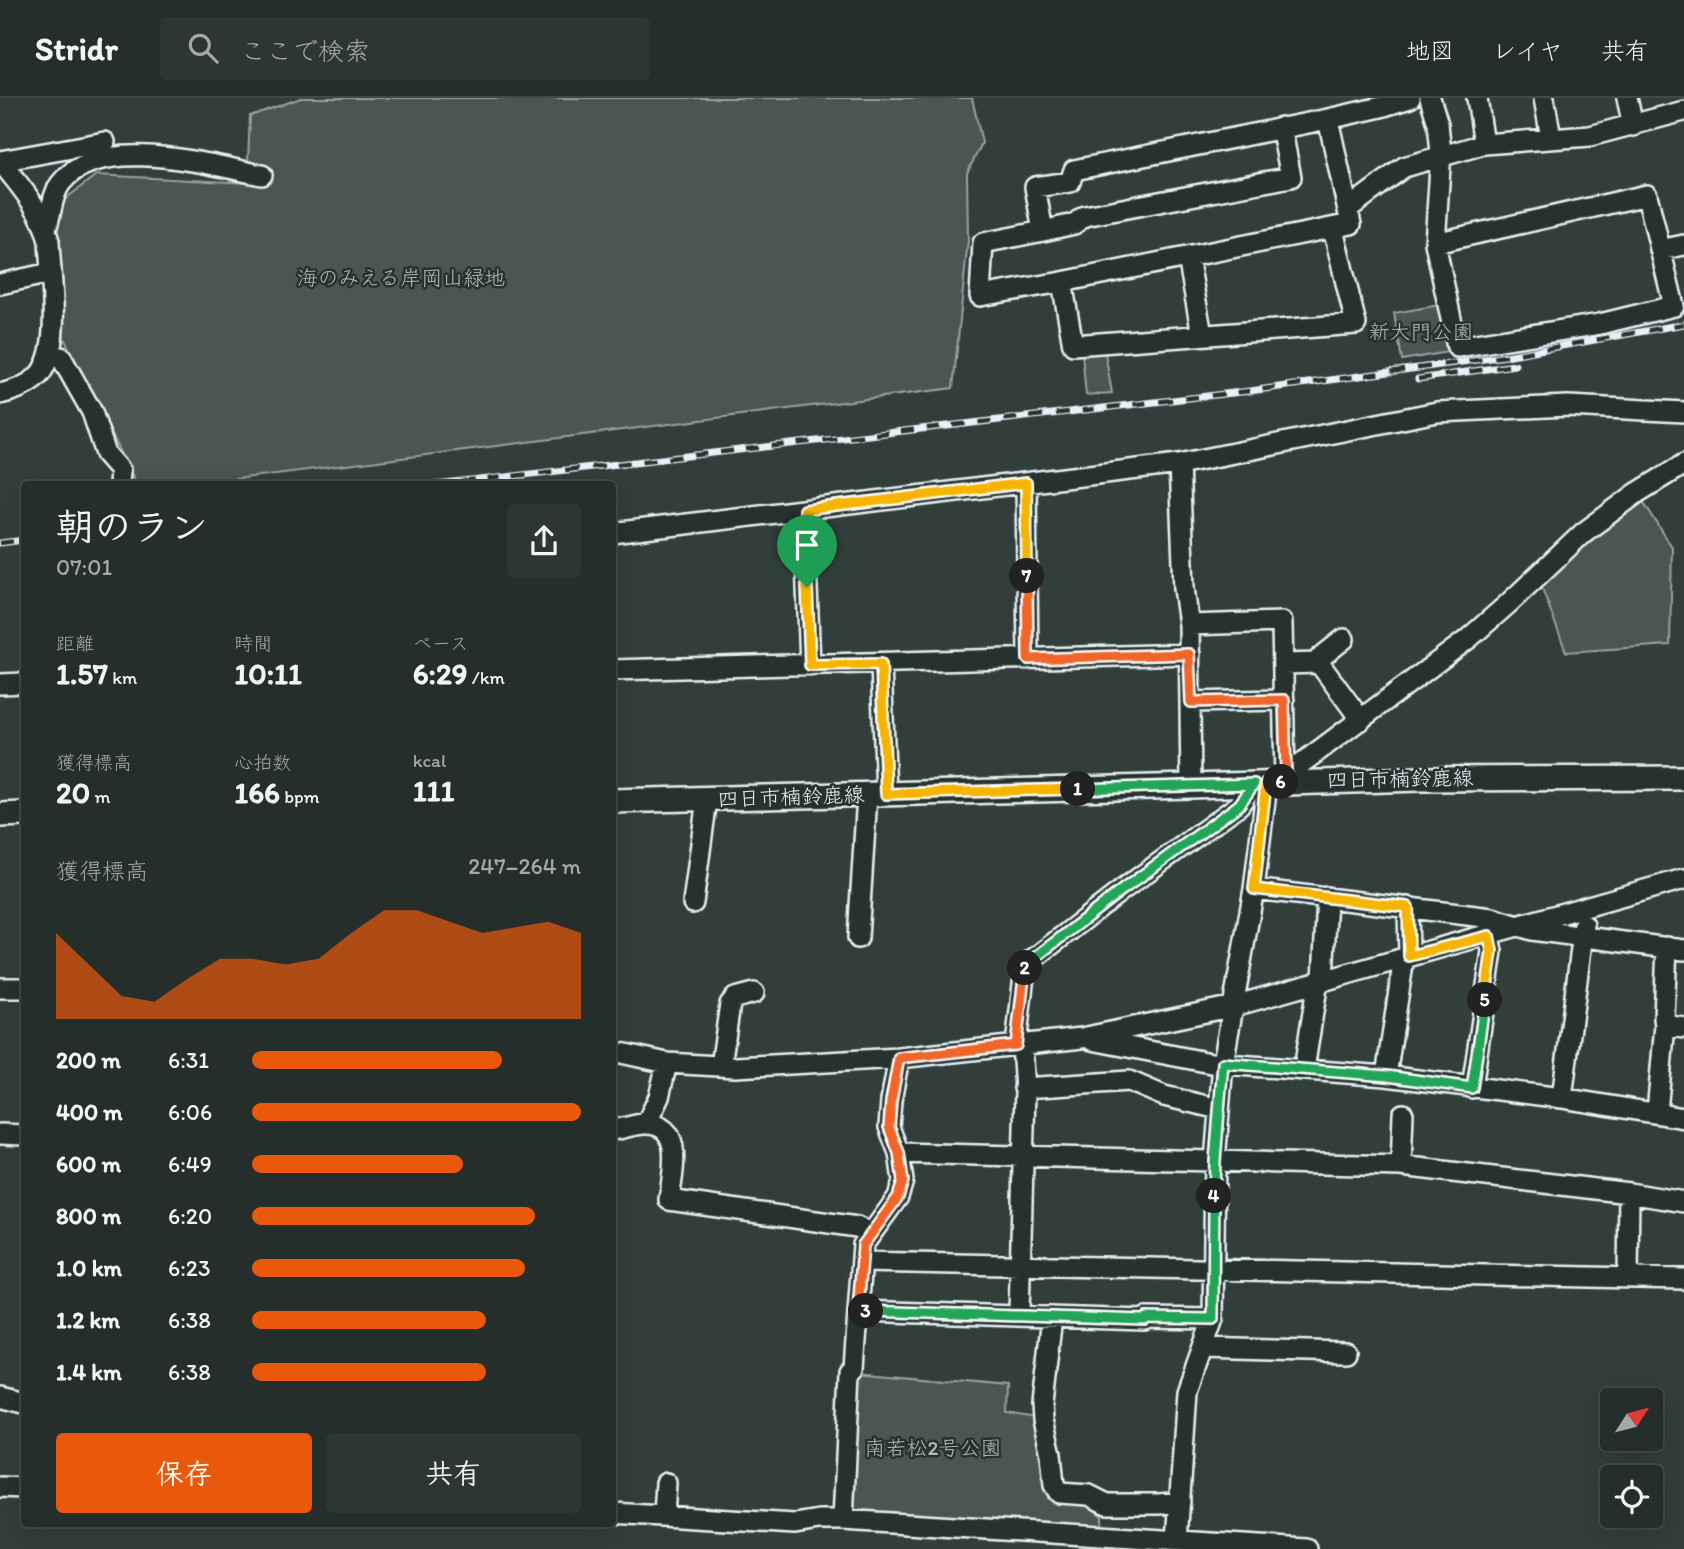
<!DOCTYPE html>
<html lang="ja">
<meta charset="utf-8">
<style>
:root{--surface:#262e2b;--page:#2e3633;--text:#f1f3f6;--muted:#a4a8a9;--line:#424a47;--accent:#ea580c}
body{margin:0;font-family:Itim,"Klee One",sans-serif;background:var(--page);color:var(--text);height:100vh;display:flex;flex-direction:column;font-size:26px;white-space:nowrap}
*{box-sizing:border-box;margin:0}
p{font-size:23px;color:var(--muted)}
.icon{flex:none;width:38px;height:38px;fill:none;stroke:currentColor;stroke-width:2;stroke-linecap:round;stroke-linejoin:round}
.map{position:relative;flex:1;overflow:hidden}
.sheet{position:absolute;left:21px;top:383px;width:595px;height:1046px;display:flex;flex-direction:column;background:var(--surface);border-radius:7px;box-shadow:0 7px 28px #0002,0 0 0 2px var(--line)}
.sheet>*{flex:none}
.needle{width:46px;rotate:54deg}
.tools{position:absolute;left:1600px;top:1290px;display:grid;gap:14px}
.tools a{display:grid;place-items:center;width:63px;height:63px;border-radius:7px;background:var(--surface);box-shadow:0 7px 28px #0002,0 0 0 2px var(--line);font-size:35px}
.pin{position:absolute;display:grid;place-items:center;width:60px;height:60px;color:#fff;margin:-72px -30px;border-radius:50% 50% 50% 0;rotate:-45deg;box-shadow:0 0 7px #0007}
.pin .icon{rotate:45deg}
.km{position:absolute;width:35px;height:35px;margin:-18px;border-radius:50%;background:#222;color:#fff;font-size:19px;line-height:35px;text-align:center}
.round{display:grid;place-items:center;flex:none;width:74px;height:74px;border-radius:7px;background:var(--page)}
.head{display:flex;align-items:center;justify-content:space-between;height:119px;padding:0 35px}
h1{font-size:38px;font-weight:700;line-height:52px}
.figures{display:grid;grid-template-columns:repeat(3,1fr);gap:10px;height:119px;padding:7px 35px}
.figures div{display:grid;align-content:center}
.figures b{font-size:30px;font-weight:700}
.figures small{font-size:19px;font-weight:400}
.figures p{font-size:19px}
.chart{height:196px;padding:14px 35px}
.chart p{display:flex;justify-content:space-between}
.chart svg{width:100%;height:126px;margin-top:7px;fill:var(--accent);opacity:.7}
.cta{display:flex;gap:14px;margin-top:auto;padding:14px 35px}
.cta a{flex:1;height:80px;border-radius:7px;background:var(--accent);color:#fff;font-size:28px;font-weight:700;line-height:80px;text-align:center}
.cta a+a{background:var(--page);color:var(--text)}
ul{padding:0 35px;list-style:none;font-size:23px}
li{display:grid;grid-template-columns:112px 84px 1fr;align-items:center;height:52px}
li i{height:18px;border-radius:9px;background:var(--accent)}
header{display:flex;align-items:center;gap:42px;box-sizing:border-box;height:98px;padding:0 35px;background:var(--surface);border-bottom:2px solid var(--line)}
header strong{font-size:33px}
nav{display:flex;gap:38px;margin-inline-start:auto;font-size:24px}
.search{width:490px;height:63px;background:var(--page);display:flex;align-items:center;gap:18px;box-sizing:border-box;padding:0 24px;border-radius:7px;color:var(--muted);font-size:26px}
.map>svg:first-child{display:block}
.green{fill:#495651;stroke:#98a4a4;stroke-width:2}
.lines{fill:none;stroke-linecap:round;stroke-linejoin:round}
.minor-casing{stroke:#e8f1f8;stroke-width:24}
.major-casing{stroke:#e8f1f8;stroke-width:28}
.minor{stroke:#26332d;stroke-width:19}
.major{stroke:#26332d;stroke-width:23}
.rail-casing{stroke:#e8f1f8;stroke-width:7}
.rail{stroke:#26332d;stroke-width:4.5;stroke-dasharray:13;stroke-linecap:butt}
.split-1-casing{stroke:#fff;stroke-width:14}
.split-2-casing{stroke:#fff;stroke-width:14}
.split-3-casing{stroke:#fff;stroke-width:14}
.split-4-casing{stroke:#fff;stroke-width:14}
.split-5-casing{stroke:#fff;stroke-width:14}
.split-6-casing{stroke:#fff;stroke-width:14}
.split-7-casing{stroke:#fff;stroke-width:14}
.split-8-casing{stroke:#fff;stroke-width:14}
.split-1{stroke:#f5b400;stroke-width:9}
.split-2{stroke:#22a559;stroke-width:9}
.split-3{stroke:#f0652b;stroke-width:9}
.split-4{stroke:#22a559;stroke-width:9}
.split-5{stroke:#22a559;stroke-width:9}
.split-6{stroke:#f5b400;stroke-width:9}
.split-7{stroke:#f0652b;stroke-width:9}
.split-8{stroke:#f5b400;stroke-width:9}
.labels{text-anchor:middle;stroke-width:5;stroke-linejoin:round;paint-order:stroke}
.park-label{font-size:21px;fill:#b0bbbe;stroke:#26332d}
.street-label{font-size:21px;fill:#e8f1f8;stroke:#26332d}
</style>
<header>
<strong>Stridr</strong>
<div class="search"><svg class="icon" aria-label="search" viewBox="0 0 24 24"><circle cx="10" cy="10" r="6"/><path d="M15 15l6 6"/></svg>ここで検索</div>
<nav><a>地図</a><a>レイヤ</a><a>共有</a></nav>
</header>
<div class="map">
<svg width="1684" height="1451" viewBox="0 0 1684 1451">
<rect width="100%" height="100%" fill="#323e39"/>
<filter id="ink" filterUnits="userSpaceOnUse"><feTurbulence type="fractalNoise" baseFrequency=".0143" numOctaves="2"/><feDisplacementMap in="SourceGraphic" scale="14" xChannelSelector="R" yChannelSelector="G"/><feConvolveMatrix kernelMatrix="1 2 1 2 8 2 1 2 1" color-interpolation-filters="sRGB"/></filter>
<g filter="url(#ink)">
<path class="green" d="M301 0H972L982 45 967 75 968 142 953 290 189 387H137L60 232 54 110 96 77 247 85 250 18Z
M1440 207 1448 254 1402 262 1394 215Z
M1105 255 1112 295 1086 297 1082 256Z
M1643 403 1672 449 1670 547 1566 554 1539 482 1573 450Z
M858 1274 1008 1288 1007 1315 1036 1320 1043 1355 1048 1401 1086 1406 1102 1418V1424L1096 1429 848 1415Z"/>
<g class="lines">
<defs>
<path id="minor" d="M1430 0 1438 26 1441 54 1435 145 1457 249 1600 226 1674 208 1647 97 1435 145
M1477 0 1484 46
M1544 0 1551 40
M1627 0 1633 28
M1328 21 1351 126 1062 184 1073 247 1356 226 1333 131
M0 63C21 89 41 111 49 143 50 178 63 250 39 277 29 288 13 293 0 296
M0 63 105 44
M1348 111 1404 69 1484 46 1590 38 1684 13
M46 131C52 116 51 98 61 85 99 35 210 67 262 77
M1043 133 1074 126 1085 118 1291 79 1281 29
M1660 152 1684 147
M1188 159 1202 237
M1062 184 980 198 983 145 1043 133 1035 89 1070 84 1074 72 1328 21 1381 9 1410 0
M0 186 50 175
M50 257 61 259 92 314 106 356 120 372 119 387
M1179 366 1184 490 1189 527 1191 688
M1026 385 1028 561
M804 412 810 567
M612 435 1179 366 1437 314 1568 308 1684 314
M1189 527 1282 524 1285 683
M1319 565 1320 560 1344 541
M881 566 886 696
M1283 566 1319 565 1361 622
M612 572 1190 556
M0 586 24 585
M1190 604 1284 602
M1286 677 1468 541 1509 505 1583 435 1637 395 1684 366
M1254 791 1492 820 1532 832 1684 852
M693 805 707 701
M1408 809 1409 858
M858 840 867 697
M1323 882 1327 799
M0 890H24
M1665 927 1664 920 1667 849
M1092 942 1211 965 1386 978 1562 1000 1684 1020
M1016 947 1025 869 1028 865 1122 792 1239 707 1254 686
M612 953 667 965 735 969 899 960 1082 940 1234 908 1684 781
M721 968 730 906 735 900 754 895
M1304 971 1318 883
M1386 978 1404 860
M1024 990 1129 983 1164 998 1219 1011
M1472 990 1492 853 1489 838
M1562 1000 1584 827
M1657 1014 1665 927 1684 930
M646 1026 659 999 667 965
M612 1032C623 1031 634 1026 645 1026 686 1025 672 1077 669 1102L857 1129 871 1136
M0 1036 24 1037
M899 1055 1401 1068 1629 1095 1684 1104
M1401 1068 1403 1016
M862 1164 1684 1181
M1628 1180 1629 1095
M858 1213 1145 1222 1146 1220 1213 1221
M1019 1216 1025 993 1022 946
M1052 1219 1042 1307 1043 1322 1051 1356 1054 1387 1059 1395 1089 1397 1107 1406H1159L1180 1404
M1203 1250 1346 1254
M0 1299 24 1305
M0 1389 24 1390
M612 1415 795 1426 819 1422H843L1307 1451
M664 1418 666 1385
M843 1422 850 1273 854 1270 863 1147 898 1099 903 1083 899 1055 889 1029 891 1003 899 960
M1177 1443 1187 1293 1213 1221 1215 1063 1223 965 1254 791 1267 686"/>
<path id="major" d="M612 703 1191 688 1420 681 1684 680
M0 717 24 716"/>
</defs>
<use href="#minor" class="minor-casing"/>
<use href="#major" class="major-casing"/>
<use href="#minor" class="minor"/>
<use href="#major" class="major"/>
<defs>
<path id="rail" d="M1418 281 1515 267
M436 387 1250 293 1506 258 1684 226
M0 445 24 442"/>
</defs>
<use href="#rail" class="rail-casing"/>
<use href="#rail" class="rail"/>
</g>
</g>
<g class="lines" filter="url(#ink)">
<defs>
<path id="split-1" d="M807 489 810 567 881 566 886 696 1078 691"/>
<path id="split-2" d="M1025 870 1028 865 1122 792 1239 707 1254 686 1078 691"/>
<path id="split-3" d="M866 1213H858L863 1147 898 1099 903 1083 899 1055 889 1029 891 1003 899 960 1016 947 1025 870"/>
<path id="split-4" d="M866 1213 1145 1222 1146 1220 1213 1221 1214 1098"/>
<path id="split-5" d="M1214 1098 1215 1063 1223 965 1387 978 1472 990 1485 902"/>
<path id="split-6" d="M1281 684 1266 685 1254 791 1408 809 1409 858 1489 838 1492 853 1485 902"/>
<path id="split-7" d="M1027 478 1028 561 1189 556 1191 604 1284 602 1286 677 1285 683 1281 684"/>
<path id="split-8" d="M807 489 804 412 1026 385 1027 478"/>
</defs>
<use href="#split-1" class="split-1-casing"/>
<use href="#split-2" class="split-2-casing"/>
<use href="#split-3" class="split-3-casing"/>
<use href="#split-4" class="split-4-casing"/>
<use href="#split-5" class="split-5-casing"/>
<use href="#split-6" class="split-6-casing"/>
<use href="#split-7" class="split-7-casing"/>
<use href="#split-8" class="split-8-casing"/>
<use href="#split-1" class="split-1"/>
<use href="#split-2" class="split-2"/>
<use href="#split-3" class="split-3"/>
<use href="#split-4" class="split-4"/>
<use href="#split-5" class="split-5"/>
<use href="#split-6" class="split-6"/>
<use href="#split-7" class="split-7"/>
<use href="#split-8" class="split-8"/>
</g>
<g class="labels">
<g class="park-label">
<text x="401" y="187">海のみえる岸岡山緑地</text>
<text x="1421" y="241">新大門公園</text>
<text x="933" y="1357">南若松2号公園</text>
</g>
<g class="street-label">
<text transform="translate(1400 681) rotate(-1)" y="7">四日市楠鈴鹿線</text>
<text transform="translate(791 699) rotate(-2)" y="7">四日市楠鈴鹿線</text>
</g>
</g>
</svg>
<div class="tools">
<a><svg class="needle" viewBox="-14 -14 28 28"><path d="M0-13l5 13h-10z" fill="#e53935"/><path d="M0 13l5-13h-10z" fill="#a4a8a9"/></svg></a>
<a><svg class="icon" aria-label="locate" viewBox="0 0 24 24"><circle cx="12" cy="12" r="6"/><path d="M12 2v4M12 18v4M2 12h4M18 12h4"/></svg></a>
</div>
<div class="pin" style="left:807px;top:489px;background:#1e9e55"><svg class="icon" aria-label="arrive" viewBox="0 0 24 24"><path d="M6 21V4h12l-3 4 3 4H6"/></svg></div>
<b class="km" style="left:1078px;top:691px">1</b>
<b class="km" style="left:1025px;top:870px">2</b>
<b class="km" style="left:866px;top:1213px">3</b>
<b class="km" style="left:1214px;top:1098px">4</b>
<b class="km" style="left:1485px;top:902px">5</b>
<b class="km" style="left:1281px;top:684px">6</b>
<b class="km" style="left:1027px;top:478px">7</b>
<section class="sheet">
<div class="head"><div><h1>朝のラン</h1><p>07:01</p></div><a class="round"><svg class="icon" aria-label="share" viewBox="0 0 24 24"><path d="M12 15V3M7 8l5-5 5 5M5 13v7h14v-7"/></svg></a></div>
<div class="figures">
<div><p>距離</p><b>1.57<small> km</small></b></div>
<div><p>時間</p><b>10:11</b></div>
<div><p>ペース</p><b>6:29<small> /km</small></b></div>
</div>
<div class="figures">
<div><p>獲得標高</p><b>20<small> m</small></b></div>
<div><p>心拍数</p><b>166<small> bpm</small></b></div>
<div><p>kcal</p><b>111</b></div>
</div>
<div class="chart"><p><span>獲得標高</span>247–264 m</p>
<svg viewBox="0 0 160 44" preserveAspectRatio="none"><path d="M0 44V14L10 25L20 36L30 38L40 30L50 23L60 23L70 25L80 23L90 14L100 6L110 6L120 10L130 14L140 12L150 10L160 14V44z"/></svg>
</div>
<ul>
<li><b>200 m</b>6:31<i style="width:76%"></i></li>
<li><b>400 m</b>6:06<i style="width:100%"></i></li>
<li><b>600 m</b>6:49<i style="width:64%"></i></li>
<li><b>800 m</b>6:20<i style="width:86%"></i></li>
<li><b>1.0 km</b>6:23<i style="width:83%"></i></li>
<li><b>1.2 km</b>6:38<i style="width:71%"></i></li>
<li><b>1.4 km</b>6:38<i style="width:71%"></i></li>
</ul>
<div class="cta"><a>保存</a><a>共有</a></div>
</section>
</div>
